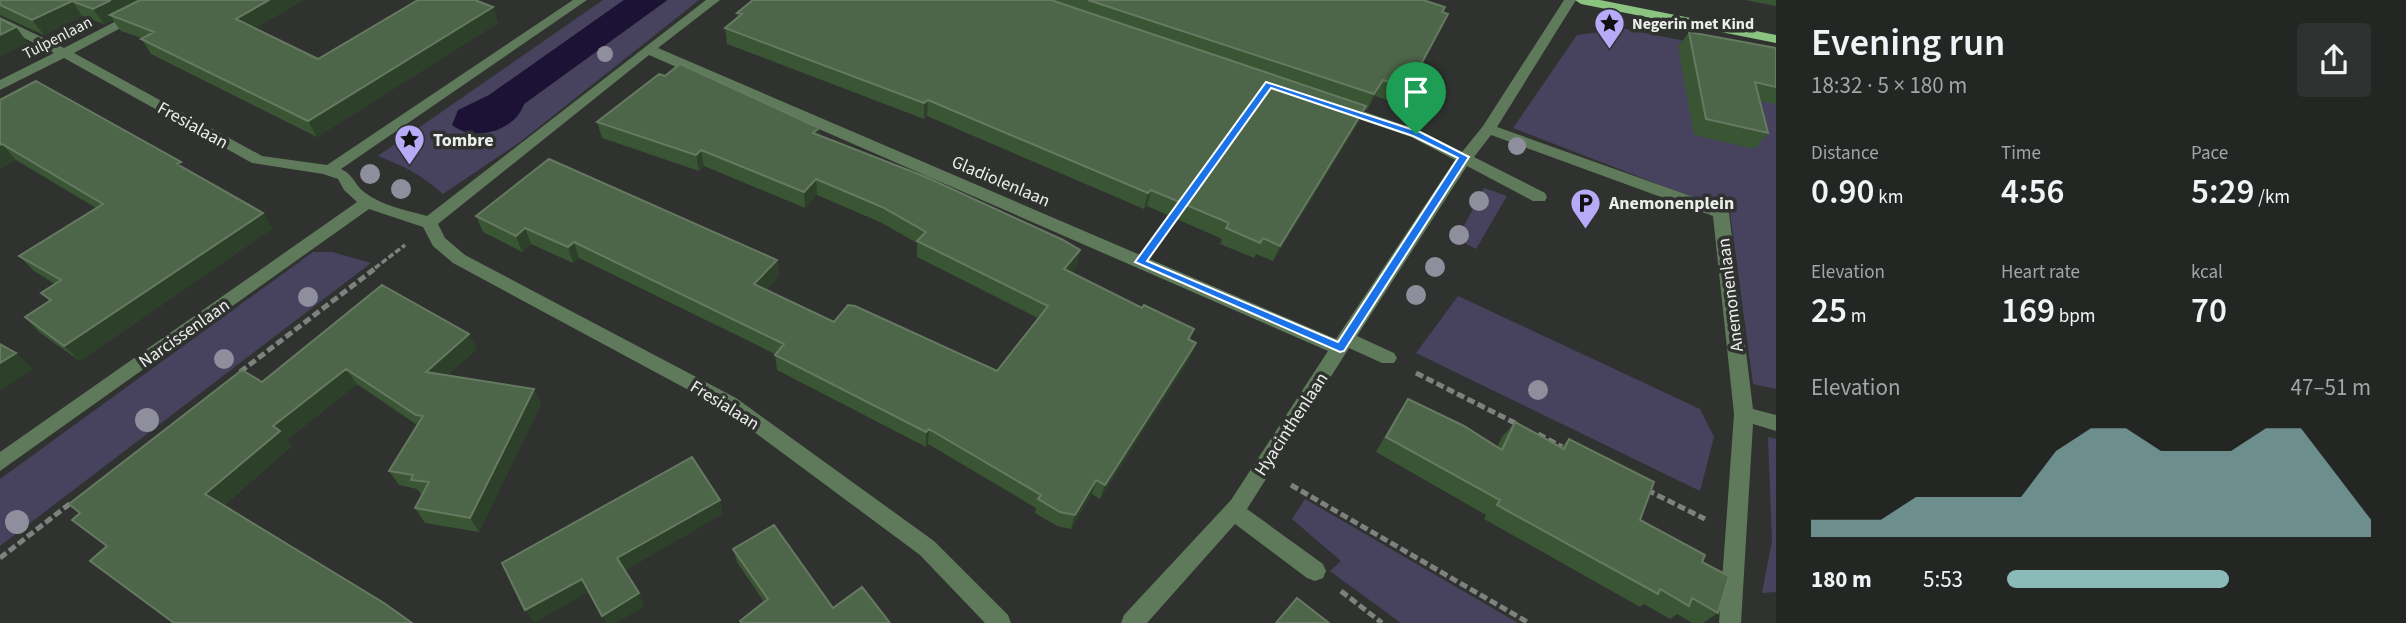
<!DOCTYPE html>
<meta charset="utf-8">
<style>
:root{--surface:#232623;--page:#2f3230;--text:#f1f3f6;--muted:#a3a5a6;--accent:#8bbbb9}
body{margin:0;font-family:"Source Sans 3",sans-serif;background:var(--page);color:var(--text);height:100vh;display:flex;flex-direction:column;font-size:26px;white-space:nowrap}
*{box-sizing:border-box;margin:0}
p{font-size:23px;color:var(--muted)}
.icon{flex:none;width:38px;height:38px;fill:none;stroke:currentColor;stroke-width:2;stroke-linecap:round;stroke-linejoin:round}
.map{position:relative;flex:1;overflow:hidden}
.side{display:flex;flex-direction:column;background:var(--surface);width:630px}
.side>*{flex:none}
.pin{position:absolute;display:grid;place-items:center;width:60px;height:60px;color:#fff;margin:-72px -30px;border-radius:50% 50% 50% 0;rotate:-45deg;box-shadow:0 0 7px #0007}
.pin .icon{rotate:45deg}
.round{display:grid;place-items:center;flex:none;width:74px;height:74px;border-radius:7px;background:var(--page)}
.overview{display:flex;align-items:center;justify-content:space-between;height:119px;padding:0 35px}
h1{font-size:38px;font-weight:600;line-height:52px}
.stats{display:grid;grid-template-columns:repeat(3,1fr);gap:10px;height:119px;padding:7px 35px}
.stats div{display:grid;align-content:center}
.stats b{font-size:35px;font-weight:600}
.stats small{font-size:19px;font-weight:400}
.stats p{font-size:19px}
.chart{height:196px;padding:14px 35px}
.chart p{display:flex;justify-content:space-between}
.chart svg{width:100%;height:126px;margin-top:7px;fill:var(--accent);opacity:.7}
ul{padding:0 35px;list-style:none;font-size:23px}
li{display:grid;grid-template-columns:112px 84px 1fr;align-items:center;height:52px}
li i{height:18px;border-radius:9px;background:var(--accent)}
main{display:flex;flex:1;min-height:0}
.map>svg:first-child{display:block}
.green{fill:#47435f}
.water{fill:#1b1236}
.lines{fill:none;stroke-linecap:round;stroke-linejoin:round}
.path-far1{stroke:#7f817f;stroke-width:3.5;stroke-dasharray:6 2.5;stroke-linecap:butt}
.path{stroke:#7f817f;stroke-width:5;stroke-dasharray:8 3.5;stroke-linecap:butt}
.minor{fill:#5f7a5a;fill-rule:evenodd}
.major{fill:#8bc381;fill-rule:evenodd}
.tree{fill:#8e8e9c}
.wall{fill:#395534}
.shaded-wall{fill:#2d402a}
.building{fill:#4d6548;stroke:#667a61;stroke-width:2}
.route{fill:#1a73e8;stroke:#fff;stroke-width:2;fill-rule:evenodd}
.labels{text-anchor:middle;stroke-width:7;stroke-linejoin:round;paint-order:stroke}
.far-poi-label{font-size:16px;font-weight:bold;fill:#eceeec;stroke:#2f322f;text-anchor:start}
.far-street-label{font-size:16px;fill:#eceeec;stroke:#2f322f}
.street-label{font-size:18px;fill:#eceeec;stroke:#2f322f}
.poi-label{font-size:18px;font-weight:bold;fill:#eceeec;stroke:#2f322f;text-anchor:start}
</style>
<main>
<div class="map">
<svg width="1776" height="623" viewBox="0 0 1776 623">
<rect width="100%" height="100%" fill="#2f322f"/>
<path class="green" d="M603 0H624L489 95 501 128 515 119 524 104 668 0H699L520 142 443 194C420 174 406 167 378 156Z
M1625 29 1776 59V389L1753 384 1730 212 1513 128 1577 35Z
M1484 188 1507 196 1476 249 1457 239Z
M313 252H332L371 263 0 546V479Z
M1458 296 1700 409 1714 437 1700 491 1416 353Z
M1768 437 1776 439V592L1762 593 1772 541Z
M1305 499 1518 623H1401L1330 571 1341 561 1292 519Z"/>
<path class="water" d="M624 0H667L524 104C515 131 474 143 452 125L458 110 489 95Z"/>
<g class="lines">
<path class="path-far1" d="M1157 239 1175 215
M375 268 405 245"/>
<path class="path" d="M240 372 377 267
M1416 373 1517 424
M1538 434 1564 448
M1291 485 1529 623
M1647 490 1705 519
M0 558 72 502
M1341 591 1382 623"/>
<path class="minor" d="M157 0H173L74 53 262 156 327 165 573 0H587L341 169C353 174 355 185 364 192 382 206 406 210 427 216L706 0H720L658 48 1336 339 1455 160 1411 137 1335 111V105H1345L1421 131 1462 152 1483 126 1564 0H1576L1497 127 1727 209 1729 213 1753 409 1776 415V431L1753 424 1741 623H1719L1734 414 1713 216 1491 135 1474 157 1545 193 1547 197 1545 201H1533L1467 166 1357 336 1394 353 1397 358 1394 363H1382L1349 348 1247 509 1323 564 1326 571 1323 578 1315 581 1307 578 1235 524 1147 623H1121L1124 615 1231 500 1328 351 649 55 438 224 445 238 465 255 736 398 934 541 1008 615 1011 623H985L920 555 722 408 453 263 433 246 423 227 369 209 0 471V452L357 202 344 190 338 179 323 174 252 163 64 58 0 90V80L54 53 0 26V17L64 48Z"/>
<path class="major" d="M1575 0H1600L1776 35V43L1581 4Z"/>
</g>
<g class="tree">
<circle cx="605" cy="54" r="8"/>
<circle cx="1517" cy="146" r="9"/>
<circle cx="370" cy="174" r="10"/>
<circle cx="401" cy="189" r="10"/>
<circle cx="1479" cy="201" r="10"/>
<circle cx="1459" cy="235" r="10"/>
<circle cx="1435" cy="267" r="10"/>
<circle cx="1416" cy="295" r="10"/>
<circle cx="308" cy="297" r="10"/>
<circle cx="224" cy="359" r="10"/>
<circle cx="1538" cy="390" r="10"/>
<circle cx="147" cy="420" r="12"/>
<circle cx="17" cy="522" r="12"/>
</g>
<path class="wall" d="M0 0H304L255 28 318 59 493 7 498 23 317 137 151 54 141 38 121 31 113 20 104 24 82 16 44 35 0 15Z
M753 0H1423L1442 12 1448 14 1411 83 1405 81 1393 102 1375 96 1367 110 1365 109 1359 122 1273 261 1256 254 1254 258 1220 244 1222 239 1147 206 1144 209 927 116 924 119 727 44 725 28 738 18 737 13Z
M1745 0H1776V6Z
M1689 32 1776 48V104L1760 101 1768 133 1755 149 1694 135 1678 47Z
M0 100 186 169 273 228 80 361 40 333 25 317 49 301 41 293 55 284 34 271 19 256 96 208 16 160 0 169Z
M597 122 819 128 820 136 1080 250 1077 266 1071 273 1142 308 1194 329 1190 340 1196 343 1190 358 1100 499 1092 494 1071 529 1057 526 1035 513 1036 508 928 444 926 447 777 370 775 354 579 258 573 263 531 244 522 252 483 232 476 216 777 260 779 276 766 290 834 322 997 371 1038 318 917 257V243L882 223 817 195 805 208 704 166 699 171 602 138Z
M477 349 448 375 534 389 541 404 479 532 425 523 415 508 423 495 421 494 417 489 399 485 389 471 417 425 357 384 287 440 292 446 223 506 107 547 262 382Z
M1408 399 1497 447 1502 437 1515 422 1561 447 1569 439 1640 520 1702 562 1718 613 1703 623H1692L1677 614 1670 619 1644 604 1640 607 1484 519 1486 515 1376 452 1397 415Z
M733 549 833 608 890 623H741L740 621 764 602 737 562Z"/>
<path class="shaded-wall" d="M111 0H151L110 15 113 20 104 24 93 9Z
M269 0H304L245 34 236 19Z
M72 1 82 16 44 35 32 20Z
M493 7 498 23 317 137 308 121Z
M1448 14 1441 30 1411 83 1419 68Z
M16 27 28 43 0 57V35Z
M1383 80 1375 96 1367 110 1374 94Z
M928 100 927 116 924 119V103Z
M1366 106 1359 122 1273 261 1280 246Z
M819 128 820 144 813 133Z
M2 144 16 160 0 169V145Z
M701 150 704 166 699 171 696 155Z
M816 179 817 195 805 208 804 192Z
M1151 190 1147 206 1144 209 1148 193Z
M263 213 273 228 80 361 64 346Z
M525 228 531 244 522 252 516 236Z
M574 242 579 258 573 263 568 247Z
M1080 250 1077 266 1061 285 1064 269Z
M777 260 779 276 756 300 754 284Z
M469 334 477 349 435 387 426 372Z
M1196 343 1190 358 1100 499 1105 485Z
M16 353 33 369 0 391V363Z
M346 369 357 384 287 440 292 446 219 509 205 494 273 426Z
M534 389 541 404 479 532 470 518Z
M929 429 928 444 926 447V432Z
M1096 480 1092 494 1071 529 1075 515Z
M720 500 723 514 623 572 617 558Z
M582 579 589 592 534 623 525 610Z
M639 593 645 606 617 623H606L602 616Z"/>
<path class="building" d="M0 0H111L93 9 72 1 32 20 0 5Z
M140 0H269L236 19 318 59 418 0H475L493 7 308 121 141 39 154 32 110 15Z
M753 0H1051L1366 106 1280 246 1263 238 1260 243 1226 228 1229 223 1151 190 1148 193 928 100 924 103 725 28 742 14 737 13Z
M1088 0H1423L1445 7 1442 12 1448 14 1419 68 1412 66 1401 86 1383 80 1374 94Z
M0 19 16 27 0 35Z
M1689 32 1776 48V87L1755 82 1768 133 1706 119Z
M680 64 819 128 813 133 926 177 1063 240 1080 250 1064 269 1142 308 1144 305 1194 329 1188 339 1196 343 1105 485 1096 480 1075 515 1060 512 1038 499 1041 495 929 429 926 432 775 355 784 344 574 242 568 247 525 228 516 236 476 216 549 159 777 260 754 284 834 322 848 305 855 306 997 371 1048 306 917 241 926 232 882 207 816 179 804 192 701 150 696 155 597 122 659 74 665 76Z
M36 81 181 162 177 164 263 213 64 346 25 317 51 300 41 293 61 280 19 256 103 204 2 144 0 145V100Z
M382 285 469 334 426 372 534 389 470 518 415 508 429 482 411 480 413 475 389 471 423 416 416 415 346 369 273 426 280 431 205 494 384 603 412 623H174L90 561 107 546 72 520 80 513 69 504 242 370 262 382Z
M0 344 16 353 0 363Z
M1408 399 1464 426 1502 450 1515 422 1564 449 1569 439 1654 482 1640 520 1705 555 1702 562 1729 576 1718 613 1692 598 1689 606 1660 589 1658 594 1497 505 1500 500 1386 437Z
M692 457 720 500 617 558 639 593 602 616 582 579 525 610 502 563Z
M774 525 833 608 862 587 890 623H742L740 621 768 599 733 549Z
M1297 598 1329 623H1276Z"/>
<path class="route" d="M1266 82 1420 132 1469 157 1344 351 1340 352 1135 262ZM1271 88 1413 136 1458 158 1338 342 1147 261Z"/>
<defs>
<symbol id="sight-pin" viewBox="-11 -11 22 30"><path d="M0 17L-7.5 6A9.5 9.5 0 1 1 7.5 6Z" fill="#b7abf8" stroke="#2f322f"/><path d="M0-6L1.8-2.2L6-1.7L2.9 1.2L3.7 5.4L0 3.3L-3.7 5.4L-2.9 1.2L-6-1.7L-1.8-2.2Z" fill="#111"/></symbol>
<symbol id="parking-pin" viewBox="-11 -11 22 30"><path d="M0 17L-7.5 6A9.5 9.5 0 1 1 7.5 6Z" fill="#b7abf8" stroke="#2f322f"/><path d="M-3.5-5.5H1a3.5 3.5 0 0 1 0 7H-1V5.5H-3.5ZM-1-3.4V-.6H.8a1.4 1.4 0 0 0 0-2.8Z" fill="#111"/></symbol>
</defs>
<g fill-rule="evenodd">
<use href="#sight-pin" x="1592" y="6" width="35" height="47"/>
<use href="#sight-pin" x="392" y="122" width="35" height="47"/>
<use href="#parking-pin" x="1568" y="186" width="35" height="47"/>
</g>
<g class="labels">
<g class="far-poi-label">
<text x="1632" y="29">Negerin met Kind</text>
</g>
<g class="far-street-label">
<text transform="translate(57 37) rotate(-27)" y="6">Tulpenlaan</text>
</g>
<g class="street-label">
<text transform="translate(193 125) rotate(29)" y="6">Fresialaan</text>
<text transform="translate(1001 181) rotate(23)" y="6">Gladiolenlaan</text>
<text transform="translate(1730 295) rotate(-97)" y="6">Anemonenlaan</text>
<text transform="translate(184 333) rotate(-35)" y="6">Narcissenlaan</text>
<text transform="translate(725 405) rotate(32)" y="6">Fresialaan</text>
<text transform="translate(1291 424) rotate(-57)" y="6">Hyacinthenlaan</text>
</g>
<g class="poi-label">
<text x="433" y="146">Tombre</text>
<text x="1609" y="209">Anemonenplein</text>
</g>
</g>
</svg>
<div class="pin" style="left:1416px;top:134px;background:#1e9e55"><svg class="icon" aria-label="arrive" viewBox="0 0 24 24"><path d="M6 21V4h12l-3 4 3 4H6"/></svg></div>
</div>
<section class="side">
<div class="overview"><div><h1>Evening run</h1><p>18:32 · 5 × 180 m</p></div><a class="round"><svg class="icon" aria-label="share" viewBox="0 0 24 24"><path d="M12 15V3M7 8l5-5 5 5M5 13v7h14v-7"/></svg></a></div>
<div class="stats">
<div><p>Distance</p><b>0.90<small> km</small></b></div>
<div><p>Time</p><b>4:56</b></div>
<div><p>Pace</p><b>5:29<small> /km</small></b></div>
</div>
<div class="stats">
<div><p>Elevation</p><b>25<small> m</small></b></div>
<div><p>Heart rate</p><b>169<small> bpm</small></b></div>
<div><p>kcal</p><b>70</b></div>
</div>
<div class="chart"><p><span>Elevation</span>47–51 m</p>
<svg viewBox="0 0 160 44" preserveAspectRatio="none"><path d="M0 44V38L10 38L20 38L30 30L40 30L50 30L60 30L70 14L80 6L90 6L100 14L110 14L120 14L130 6L140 6L150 22L160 38V44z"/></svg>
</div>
<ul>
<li><b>180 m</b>5:53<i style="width:61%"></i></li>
</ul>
</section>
</main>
